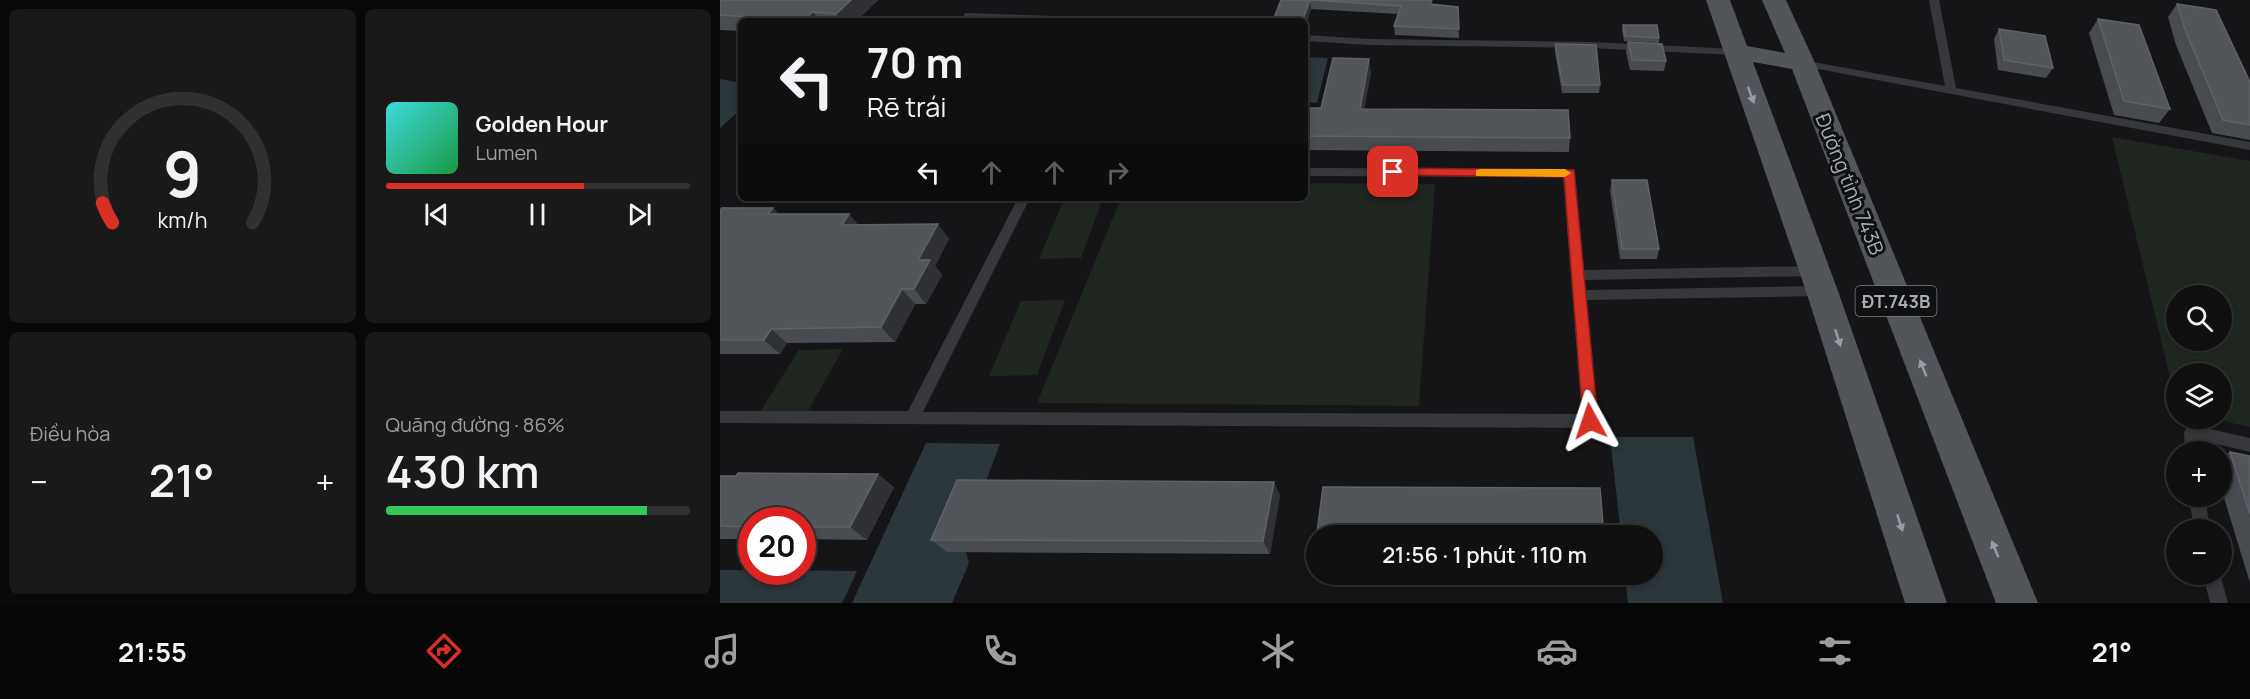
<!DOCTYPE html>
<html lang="vi">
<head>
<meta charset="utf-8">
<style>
  body { margin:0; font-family:Manrope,sans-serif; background:#19191a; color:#f1f3f6; height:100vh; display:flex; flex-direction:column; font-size:22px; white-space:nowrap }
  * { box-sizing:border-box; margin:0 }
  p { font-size:20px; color:#9c9d9f }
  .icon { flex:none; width:33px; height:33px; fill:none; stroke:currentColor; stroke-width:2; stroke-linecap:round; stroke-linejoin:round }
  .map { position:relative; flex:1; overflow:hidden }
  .drawer { display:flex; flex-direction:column; gap:9px; padding:9px; background:#090909; width:720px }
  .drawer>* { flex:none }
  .top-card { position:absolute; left:18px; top:18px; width:570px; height:183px; border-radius:9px; box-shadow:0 3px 9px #0003,0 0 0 2px #303031; background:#101011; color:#f1f3f6; overflow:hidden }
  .tools { position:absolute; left:1446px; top:285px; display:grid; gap:12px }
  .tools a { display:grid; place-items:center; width:66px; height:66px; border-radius:50%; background:#101011; box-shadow:0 3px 9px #0003,0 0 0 2px #303031; font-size:30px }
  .speed { position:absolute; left:18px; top:507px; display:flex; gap:12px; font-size:30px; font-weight:700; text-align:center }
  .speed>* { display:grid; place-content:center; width:78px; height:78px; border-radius:50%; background:#101011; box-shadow:0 3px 9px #0003,0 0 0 2px #303031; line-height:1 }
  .speed .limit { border:9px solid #d22; background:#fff; color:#111 }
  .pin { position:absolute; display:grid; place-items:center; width:51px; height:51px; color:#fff; margin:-26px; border-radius:12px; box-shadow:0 3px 9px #0006 }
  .me { position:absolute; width:66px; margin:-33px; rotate:355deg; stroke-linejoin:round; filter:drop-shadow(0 0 4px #0008) }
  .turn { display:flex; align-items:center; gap:21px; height:126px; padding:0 30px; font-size:27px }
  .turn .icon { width:78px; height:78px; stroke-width:2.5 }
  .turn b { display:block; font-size:42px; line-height:51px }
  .lanes { display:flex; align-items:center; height:57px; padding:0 30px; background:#0003; justify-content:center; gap:30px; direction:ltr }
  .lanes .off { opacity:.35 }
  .big { font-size:45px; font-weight:600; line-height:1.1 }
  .drawer .tile { flex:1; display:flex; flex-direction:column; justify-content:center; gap:9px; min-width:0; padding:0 21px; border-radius:9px; background:#19191a }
  .drawer .dial { align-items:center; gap:0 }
  .dial svg { height:156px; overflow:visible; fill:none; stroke:#303031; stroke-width:7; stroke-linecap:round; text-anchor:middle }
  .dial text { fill:#f1f3f6; stroke:none }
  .song { display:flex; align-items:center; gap:18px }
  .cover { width:72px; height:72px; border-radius:9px; background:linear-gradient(135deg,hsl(180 70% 55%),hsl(140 70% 35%)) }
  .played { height:6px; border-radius:3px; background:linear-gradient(90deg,#d93025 65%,#303031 65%) }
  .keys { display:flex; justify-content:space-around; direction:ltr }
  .heat { display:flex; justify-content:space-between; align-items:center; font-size:33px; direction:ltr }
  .charge { height:9px; border-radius:4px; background:linear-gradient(90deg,#34c759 86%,#303031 0) }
  .drawer .tiles { flex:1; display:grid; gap:9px; grid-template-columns:repeat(2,1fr) }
  .trip { position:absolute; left:586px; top:525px; width:357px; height:60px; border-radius:30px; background:#101011; box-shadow:0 3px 9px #0003,0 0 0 2px #303031; font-weight:600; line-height:60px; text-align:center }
  .tab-bar { display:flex; height:96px; justify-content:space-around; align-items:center; background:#060607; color:#9c9d9f }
  .tab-bar .icon { width:42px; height:42px }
  .tab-bar .on { color:#d93025 }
  .tab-bar b { font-size:27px; color:#f1f3f6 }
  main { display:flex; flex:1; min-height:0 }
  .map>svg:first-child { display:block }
  .green { fill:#1f261f; fill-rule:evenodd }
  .water { fill:#2b373b }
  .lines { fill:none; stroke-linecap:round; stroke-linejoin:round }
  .service { fill:#36383c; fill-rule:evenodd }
  .primary { fill:#52565b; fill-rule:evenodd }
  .wall { fill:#484b4f }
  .shaded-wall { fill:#2f3134 }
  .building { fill:#52555a; stroke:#5f6369; stroke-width:1.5 }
  .oneway { fill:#959da5 }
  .route { fill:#d93025; stroke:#8d1f18; stroke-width:1.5 }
  .slow { fill:#f59e0b }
  .labels { text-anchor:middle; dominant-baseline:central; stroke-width:6; stroke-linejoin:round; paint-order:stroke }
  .shield { fill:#101011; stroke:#797f85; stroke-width:1.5 }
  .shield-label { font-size:18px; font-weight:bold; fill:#a6afb7 }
  .street-label { font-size:20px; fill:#a6afb7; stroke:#101011 }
</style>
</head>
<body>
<main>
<section class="drawer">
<div class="tiles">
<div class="tile dial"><svg viewBox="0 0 100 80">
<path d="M14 69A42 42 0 1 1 86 69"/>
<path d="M14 69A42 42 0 0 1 9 59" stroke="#d93025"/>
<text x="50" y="56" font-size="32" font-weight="700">9</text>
<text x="50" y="72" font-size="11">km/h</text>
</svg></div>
<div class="tile">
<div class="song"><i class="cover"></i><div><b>Golden Hour</b><p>Lumen</p></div></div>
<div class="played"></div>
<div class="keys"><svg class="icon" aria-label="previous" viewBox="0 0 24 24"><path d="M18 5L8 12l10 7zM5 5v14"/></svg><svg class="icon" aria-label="pause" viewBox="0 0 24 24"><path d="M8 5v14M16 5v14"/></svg><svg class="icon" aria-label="next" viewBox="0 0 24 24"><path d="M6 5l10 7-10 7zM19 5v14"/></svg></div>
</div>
<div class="tile"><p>Điều hòa</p>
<div class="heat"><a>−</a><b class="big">21°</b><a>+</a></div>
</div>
<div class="tile"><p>Quãng đường · 86%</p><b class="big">430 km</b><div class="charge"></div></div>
</div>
</section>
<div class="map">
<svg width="1530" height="603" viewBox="0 0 1530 603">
  <rect width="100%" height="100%" fill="#151517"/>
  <!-- green -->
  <g class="green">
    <path d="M1392 137 1530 161V427L1495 419 1502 418V374H1456V402ZM1456 296H1502V340H1456Z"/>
    <polygon points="585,183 715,184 699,406 317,403 401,198 585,198"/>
    <polygon points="383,198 361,258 319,259 344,199"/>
    <polygon points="345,300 317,375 269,376 301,301"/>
    <polygon points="123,349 88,411 40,412 79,350"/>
  </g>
  <!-- water -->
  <g class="water">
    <polygon points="585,57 608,58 597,103 585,102"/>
    <polygon points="0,79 21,83 21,109 0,128"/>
    <polygon points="890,437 973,437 1003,603 908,603 905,575 933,574 933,536 901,535"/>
    <polygon points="206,443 280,444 261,494 246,552 249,563 232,603 132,603"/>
    <polygon points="0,570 137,571 122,603 0,603"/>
  </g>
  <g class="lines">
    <!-- service -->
    <g class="service">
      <polygon points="1209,0 1219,0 1236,88 1530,142 1530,150 1082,66 1077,63 1082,60 1225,86"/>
      <polygon points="247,13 396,18 401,21 309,21 244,18 244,14"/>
      <polygon points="585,35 649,39 871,42 1016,49 1021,52 1016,55 871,48 649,45 585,41"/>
      <polygon points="585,168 849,169 855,173 864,270 1096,266 1103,271 1096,276 865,280 866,290 1102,286 1109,291 1102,296 866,300 878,421 875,426 870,428 0,423 0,411 188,411 298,198 310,198 203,412 862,414 843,177 585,176"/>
      <polygon points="1472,425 1530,438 1530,452 1480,440 1481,452 1465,452 1464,432 1467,427"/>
      <polygon points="1469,496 1485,496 1490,530 1474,530"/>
      <polygon points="1483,574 1500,574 1508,603 1490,603"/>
    </g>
    <!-- primary -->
    <polygon class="primary" points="986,0 1010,0 1027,46 1065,53 1042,0 1066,0 1095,63 1318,603 1276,603 1072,69 1033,62 1118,291 1227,603 1185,603 1086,291"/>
  </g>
  <!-- wall -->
  <g class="wall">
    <polygon points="0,0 158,0 136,21 21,21 21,31 0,30"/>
    <polygon points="561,0 714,4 738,7 739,38 675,35 674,26 678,14 591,9 585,27 585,21 555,21 554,18"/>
    <polygon points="1457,4 1530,82 1530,140 1492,133 1456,45 1448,17"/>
    <polygon points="1378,19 1450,109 1439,123 1394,115 1369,33"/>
    <polygon points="903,25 939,38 939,43 904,41 902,30"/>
    <polygon points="1279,29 1333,68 1326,78 1278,70 1274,39"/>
    <polygon points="908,42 946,61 944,71 910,70 906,52"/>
    <polygon points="835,44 880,85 879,93 842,93 835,52"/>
    <polygon points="651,72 644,109 850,138 849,152 585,150 585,108 601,108"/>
    <polygon points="892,180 939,249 937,259 900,259 890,190"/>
    <polygon points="53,208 59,214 129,214 138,225 218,224 229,239 215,266 222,275 206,304 195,304 175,342 67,343 60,354 0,354 0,210"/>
    <polygon points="1510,452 1530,456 1530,583 1502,491 1502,457"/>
    <polygon points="0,476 174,487 147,540 82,539 82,520 32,520 32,539 0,539"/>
    <polygon points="560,495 550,554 227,552 211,540"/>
  </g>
  <!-- shaded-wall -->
  <g class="shaded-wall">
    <polygon points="131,0 158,0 136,21 121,21 116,14"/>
    <polygon points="590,0 591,9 585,27 585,21 584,21 583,19"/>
    <polygon points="93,12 99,21 84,21 83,20"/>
    <polygon points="649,59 651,72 642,123 640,109"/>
    <polygon points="53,208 67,223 48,214"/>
    <polygon points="129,214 142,229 122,225"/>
    <polygon points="218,224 229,239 215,266 222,275 206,304 194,289 198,260"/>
    <polygon points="182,289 195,304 175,342 161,327"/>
    <polygon points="51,329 67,343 60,354 44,340"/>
    <polygon points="158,474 174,487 147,540 130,527"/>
    <polygon points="554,482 560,495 550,554 543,541"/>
  </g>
  <!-- building -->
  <g class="building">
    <polygon points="0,0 131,0 116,14 93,12 83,20 0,15"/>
    <polygon points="561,0 712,0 710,4 738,7 739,29 674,26 681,6 590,0 583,19 554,18"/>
    <polygon points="1457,4 1496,10 1530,82 1530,125 1503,120 1466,32"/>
    <polygon points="1378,19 1419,25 1450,109 1404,101"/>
    <polygon points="903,25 937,25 939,38 905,36"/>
    <polygon points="1279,29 1325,36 1333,68 1284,60"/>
    <polygon points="908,42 942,44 946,61 912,60"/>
    <polygon points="835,44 876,45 880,85 843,85"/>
    <polygon points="613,58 649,59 640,109 848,110 850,138 585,136 585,108 601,108"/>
    <polygon points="892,180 927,180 939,249 902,249"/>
    <polygon points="2,208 53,208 48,214 129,214 122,225 218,224 198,260 210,260 194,289 182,289 161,327 51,329 44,340 0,340 0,210"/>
    <polygon points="1510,452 1530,456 1530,514"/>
    <polygon points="18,473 158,474 130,527 82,527 82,520 32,520 32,527 0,526 0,476 16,476"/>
    <polygon points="237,480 554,482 543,541 211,540"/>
    <polygon points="603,487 880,488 884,536 597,536 597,547 595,547"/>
  </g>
  <!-- one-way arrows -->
  <defs><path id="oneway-solid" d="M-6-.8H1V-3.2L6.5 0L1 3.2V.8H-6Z" transform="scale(1.5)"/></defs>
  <g class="oneway">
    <use href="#oneway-solid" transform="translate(1031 95) rotate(70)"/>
    <use href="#oneway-solid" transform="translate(1118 338) rotate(72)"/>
    <use href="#oneway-solid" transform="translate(1203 368) rotate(-112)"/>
    <use href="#oneway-solid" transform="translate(1180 523) rotate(72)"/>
    <use href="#oneway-solid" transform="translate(1275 549) rotate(-112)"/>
  </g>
  <!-- route -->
  <polygon class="route" points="673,168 854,170 878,421 876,426 870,428 865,426 863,421 844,177 669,175 667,172"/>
  <!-- slow -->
  <polygon class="slow" points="760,169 845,169 851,173 845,177 756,176 756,170"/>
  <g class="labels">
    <!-- shield labels -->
    <rect class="shield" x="1135.5" y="286" width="81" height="30" rx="4.5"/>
    <g class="shield-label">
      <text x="1176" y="301">ĐT.743B</text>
    </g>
    <!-- street labels -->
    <g class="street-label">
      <text transform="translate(1130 184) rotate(68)">Đường tỉnh 743B</text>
    </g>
  </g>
</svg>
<div class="tools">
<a><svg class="icon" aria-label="search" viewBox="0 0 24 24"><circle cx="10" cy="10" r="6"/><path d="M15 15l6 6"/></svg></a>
<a><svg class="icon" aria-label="layers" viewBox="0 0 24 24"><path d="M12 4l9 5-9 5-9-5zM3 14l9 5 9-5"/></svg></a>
<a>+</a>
<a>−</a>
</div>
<div class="speed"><div class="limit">20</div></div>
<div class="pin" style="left:673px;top:172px;background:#d93025"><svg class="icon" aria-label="arrive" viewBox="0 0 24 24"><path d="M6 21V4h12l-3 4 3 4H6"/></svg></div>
<svg class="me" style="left:870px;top:421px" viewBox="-20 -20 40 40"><path d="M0-17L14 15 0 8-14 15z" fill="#d93025" stroke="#fff" stroke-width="4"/></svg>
<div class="trip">21:56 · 1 phút · 110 m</div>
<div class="top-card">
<div class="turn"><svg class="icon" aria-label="left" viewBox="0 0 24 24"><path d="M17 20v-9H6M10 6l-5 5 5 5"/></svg><div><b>70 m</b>Rẽ trái</div></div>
<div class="lanes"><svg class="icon" aria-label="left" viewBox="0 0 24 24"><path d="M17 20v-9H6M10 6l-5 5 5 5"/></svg><svg class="icon off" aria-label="ahead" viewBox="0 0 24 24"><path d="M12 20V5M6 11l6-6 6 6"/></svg><svg class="icon off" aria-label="ahead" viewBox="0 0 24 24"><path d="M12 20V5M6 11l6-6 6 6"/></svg><svg class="icon off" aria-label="right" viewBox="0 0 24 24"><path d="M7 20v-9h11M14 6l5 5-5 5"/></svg></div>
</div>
</div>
</main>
<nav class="tab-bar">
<b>21:55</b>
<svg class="icon on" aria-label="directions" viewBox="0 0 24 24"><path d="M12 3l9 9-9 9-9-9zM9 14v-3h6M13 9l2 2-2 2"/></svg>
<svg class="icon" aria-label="music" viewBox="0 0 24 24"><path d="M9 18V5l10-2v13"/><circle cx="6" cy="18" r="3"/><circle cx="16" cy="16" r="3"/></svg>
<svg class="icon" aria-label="phone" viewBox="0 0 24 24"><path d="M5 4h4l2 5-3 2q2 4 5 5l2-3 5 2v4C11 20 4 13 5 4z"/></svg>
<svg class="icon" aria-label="climate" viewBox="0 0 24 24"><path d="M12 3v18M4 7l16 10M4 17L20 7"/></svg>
<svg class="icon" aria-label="car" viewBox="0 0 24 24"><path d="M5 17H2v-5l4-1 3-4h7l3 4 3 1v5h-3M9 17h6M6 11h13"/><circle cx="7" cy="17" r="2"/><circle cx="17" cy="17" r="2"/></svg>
<svg class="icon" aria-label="filters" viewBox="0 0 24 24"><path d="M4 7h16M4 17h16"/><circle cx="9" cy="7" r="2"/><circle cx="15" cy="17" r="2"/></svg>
<b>21°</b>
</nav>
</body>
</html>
